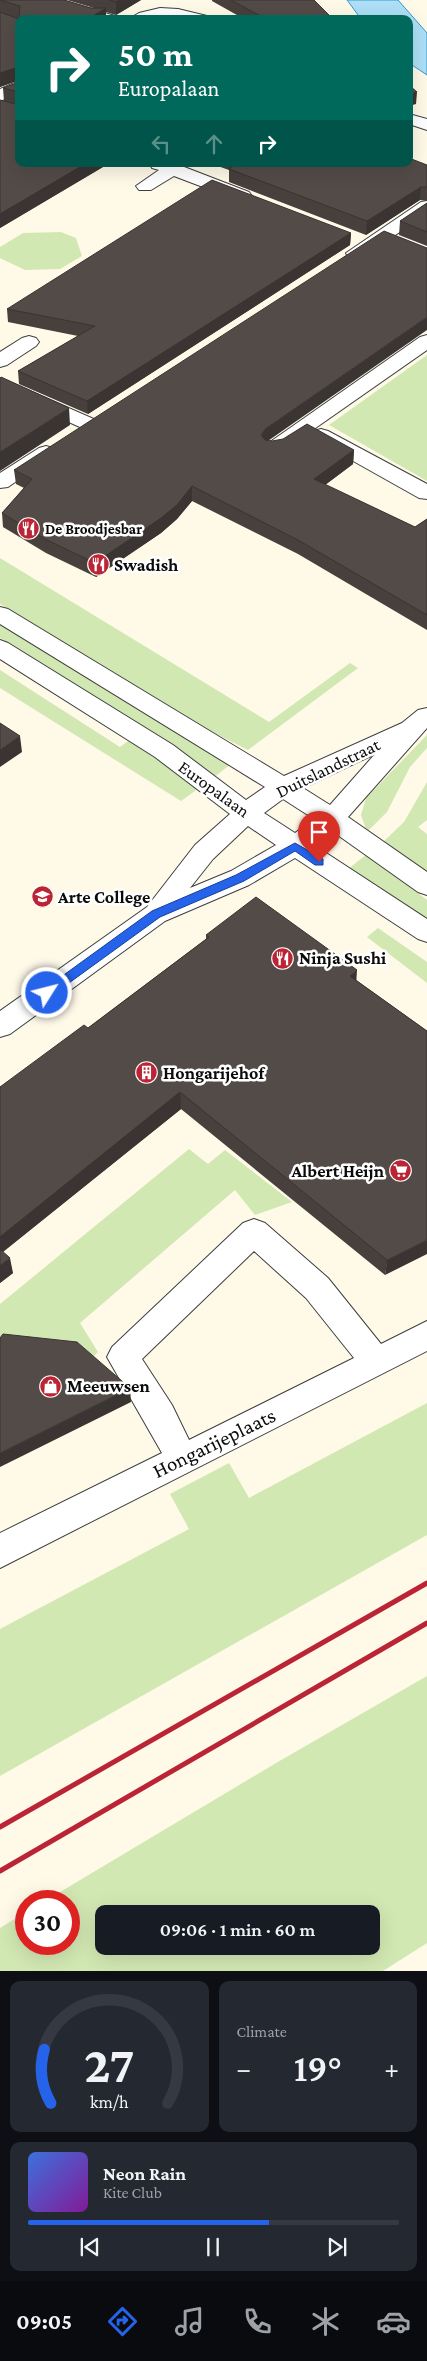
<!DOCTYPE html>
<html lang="en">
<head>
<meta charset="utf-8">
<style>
  body { margin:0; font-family:"Crimson Pro",serif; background:#242831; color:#f1f3f6; height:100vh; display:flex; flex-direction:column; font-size:19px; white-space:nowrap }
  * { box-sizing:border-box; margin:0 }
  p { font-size:16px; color:#9ea1a6 }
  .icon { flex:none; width:28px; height:28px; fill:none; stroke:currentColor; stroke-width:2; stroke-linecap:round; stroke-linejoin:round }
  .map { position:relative; height:1971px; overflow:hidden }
  .details { display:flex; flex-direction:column; gap:10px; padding:10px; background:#0d0f14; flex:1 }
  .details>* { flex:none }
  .top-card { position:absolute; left:15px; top:15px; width:398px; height:152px; border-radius:10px; box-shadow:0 5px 20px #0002; background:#00695c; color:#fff; overflow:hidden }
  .speed { position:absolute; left:15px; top:1890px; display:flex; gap:10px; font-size:25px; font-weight:700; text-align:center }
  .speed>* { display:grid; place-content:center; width:65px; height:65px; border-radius:50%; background:#171b24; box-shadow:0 5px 20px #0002; line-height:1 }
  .speed .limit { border:8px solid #d22; background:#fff; color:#111 }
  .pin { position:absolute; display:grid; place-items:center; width:42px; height:42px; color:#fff; margin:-51px -21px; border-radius:50% 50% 50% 0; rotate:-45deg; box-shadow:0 0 5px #0007 }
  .pin .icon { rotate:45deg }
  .me { position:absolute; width:55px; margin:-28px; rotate:54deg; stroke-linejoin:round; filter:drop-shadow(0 0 4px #0008) }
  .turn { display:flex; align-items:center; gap:18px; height:105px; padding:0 20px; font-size:22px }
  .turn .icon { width:65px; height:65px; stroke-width:2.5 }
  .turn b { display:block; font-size:35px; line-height:42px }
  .lanes { display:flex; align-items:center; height:48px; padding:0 20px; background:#0003; justify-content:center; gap:25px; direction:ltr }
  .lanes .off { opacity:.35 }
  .big { font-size:38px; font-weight:600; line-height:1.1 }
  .details .widget { flex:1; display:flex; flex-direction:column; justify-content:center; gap:8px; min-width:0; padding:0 18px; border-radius:10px; background:#242831 }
  .details .dial { align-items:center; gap:0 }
  .dial svg { height:130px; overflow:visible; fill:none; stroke:#363941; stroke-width:7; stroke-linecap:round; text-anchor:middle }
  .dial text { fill:#f1f3f6; stroke:none }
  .song { display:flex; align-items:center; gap:15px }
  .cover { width:60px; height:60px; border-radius:8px; background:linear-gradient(135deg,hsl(220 70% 55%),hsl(290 70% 35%)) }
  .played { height:5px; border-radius:2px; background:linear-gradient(90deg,#2563eb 65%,#363941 65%) }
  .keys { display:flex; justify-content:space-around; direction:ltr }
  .heat { display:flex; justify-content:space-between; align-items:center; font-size:28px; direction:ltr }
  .details .tiles { flex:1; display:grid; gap:10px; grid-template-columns:1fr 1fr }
  .widget:last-child { grid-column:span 2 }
  .trip { position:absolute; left:95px; top:1905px; width:285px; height:50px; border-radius:10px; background:#171b24; box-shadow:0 5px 20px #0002; font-weight:600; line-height:50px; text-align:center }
  .tabs { display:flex; height:80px; justify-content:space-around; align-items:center; background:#090b0e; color:#9ea1a6 }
  .tabs .icon { width:35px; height:35px }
  .tabs .current { color:#2563eb }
  .tabs b { font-size:22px; color:#f1f3f6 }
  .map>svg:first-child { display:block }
  .green { fill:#d2e8b3; fill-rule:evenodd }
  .water { fill:#aedff6; stroke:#359acd }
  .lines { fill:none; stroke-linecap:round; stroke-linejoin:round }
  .minor-casing { stroke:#3e3e3e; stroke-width:2 }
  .minor { fill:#fff; fill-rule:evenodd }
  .rail { stroke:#ba2434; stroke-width:5 }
  .wall { fill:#47403d }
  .shaded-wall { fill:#3a3432 }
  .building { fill:#534b47; stroke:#3a3432 }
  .route { fill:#2563eb; stroke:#184099 }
  .labels { text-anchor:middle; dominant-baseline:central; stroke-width:5; stroke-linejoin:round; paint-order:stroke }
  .far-poi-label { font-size:15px; font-weight:bold; fill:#0b0b0b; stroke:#fff; text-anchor:start }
  .poi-label { font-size:18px; font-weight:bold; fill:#0b0b0b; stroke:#fff; text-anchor:start }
  .street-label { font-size:18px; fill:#0b0b0b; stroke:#fff }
  .near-street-label { font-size:21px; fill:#0b0b0b; stroke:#fff }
</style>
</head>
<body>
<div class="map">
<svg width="427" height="1971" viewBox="0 0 427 1971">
  <rect width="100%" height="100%" fill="#fff9e8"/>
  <!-- green -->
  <g class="green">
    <polygon points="61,232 76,238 82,256 60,269 25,270 0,258 0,247 23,233"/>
    <polygon points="427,355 427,481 329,425"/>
    <polygon points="0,558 269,722 350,663 358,668 248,750 185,718 0,604"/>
    <polygon points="0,621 232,763 213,778 109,706 0,638"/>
    <polygon points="0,670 120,747 131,739 199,788 181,801 0,688"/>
    <polygon points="427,735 427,748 410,767 387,812 367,832 361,815 366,798"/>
    <polygon points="427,782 427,820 418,827 427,834 427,877 381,844 404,822"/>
    <polygon points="367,854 427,900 427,918 347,870"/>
    <polygon points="378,928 427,962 427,983 367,937"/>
    <polygon points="189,1149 208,1164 225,1150 292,1202 255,1215 235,1190 80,1323 98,1352 93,1357 80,1354 0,1354 0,1304"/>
    <polygon points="427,1403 427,1535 0,1776 0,1629 189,1529 170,1494 229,1463 249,1498"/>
    <path d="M427 1676V1943L383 1971H0V1928L26 1912V1944H69V1901H45L276 1763ZM104 1914H371V1946H104Z"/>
  </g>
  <!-- water -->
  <polygon class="water" points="347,0 398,0 427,33 427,75 409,63 409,19 361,19"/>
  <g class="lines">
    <defs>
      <g id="minor">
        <polygon points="36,0 61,0 115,16 118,19 92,19 39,3"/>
        <polygon points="160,8 178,9 207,16 210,19 129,19 139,13"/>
        <polygon points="19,81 19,93 0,101 0,89"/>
        <polygon points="409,114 427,119 427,130 409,124"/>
        <polygon points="150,164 179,165 249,192 252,196 249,200 237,200 174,176 151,190 139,190 136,186 159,170 152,168"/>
        <polygon points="427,201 427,214 362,257 348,257 346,253 421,202"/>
        <polygon points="427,335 427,350 284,450 277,452 270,450 267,446 270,442 420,337"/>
        <polygon points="29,336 36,338 39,342 36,346 7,365 0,367 0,352 22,338"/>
        <polygon points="0,378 96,420 99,424 96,428 89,430 82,428 0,391"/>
        <polygon points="321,429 328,431 427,484 427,499 419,498 314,439 311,435 314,431"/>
        <polygon points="46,446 53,448 56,452 53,456 8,487 0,488 0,473 39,448"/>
        <path d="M0 607 8 609 284 776 402 723 418 710 427 708V728L348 817 427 872V895L418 892 332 831 314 845 427 919V942L418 939 295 858 249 885 165 921 10 1034 0 1037V1011L147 907 195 845 230 814 155 757 0 659V640L8 643 173 745 246 800 265 787 0 624ZM375 754 330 805 303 788ZM283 799 314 819 295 833 264 813ZM248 826 276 845 231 871 190 888 213 859Z"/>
        <path d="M254 1219 265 1223 328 1278 381 1344 427 1321V1351L0 1568V1533L162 1453 107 1357 112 1347 243 1223ZM254 1251 306 1298 354 1358 189 1440 172 1405 142 1359Z"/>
      </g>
    </defs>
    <!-- minor casing -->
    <use href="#minor" class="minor-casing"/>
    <!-- minor -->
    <use href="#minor" class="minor"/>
    <!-- rail -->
    <g class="rail">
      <polyline points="0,1827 427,1583"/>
      <polyline points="0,1871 427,1623"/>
    </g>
  </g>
  <!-- wall -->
  <g class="wall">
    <polygon points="0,0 94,8 67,0 141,0 116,15 106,12 106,19 19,19 19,164 108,164 0,228 4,101 3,88 19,82 19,80 0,87"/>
    <polygon points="212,0 314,0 333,19 244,19 212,1"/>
    <polygon points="212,164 409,164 427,165 427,201 420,200 366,235 229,182 229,170"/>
    <polygon points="427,203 427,246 399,235 400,221"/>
    <polygon points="351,233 350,245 88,414 19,384 18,371 78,336 8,322 7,309"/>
    <polygon points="269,441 354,450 353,464 325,485 415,527 427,519 427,630 298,554 192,501 177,519 161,533 96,577 46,553 3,527 2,513 24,488 16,484 14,470"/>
    <polygon points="206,935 356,980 427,1031 385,1275 181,1109 3,1252 13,1273 0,1283 0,1087 88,1028 206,939"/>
  </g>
  <!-- shaded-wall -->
  <g class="shaded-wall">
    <polygon points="119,0 141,0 116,15 116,2"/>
    <polygon points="106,8 106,19 88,19"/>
    <polygon points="19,67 19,80 0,87 0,73"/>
    <polygon points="417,92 416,104 409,106 409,94"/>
    <polygon points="85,164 108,164 0,228 0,214"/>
    <polygon points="421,187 420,200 366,235 367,221"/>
    <polygon points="351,233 350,245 88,414 87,401"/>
    <polygon points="427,317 427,330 265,443 261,435 265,429"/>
    <polygon points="69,408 70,425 0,471 0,452"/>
    <polygon points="354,450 353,464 313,494 314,479"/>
    <polygon points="192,486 192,501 177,519 161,533 96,577 95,563"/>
    <polygon points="20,736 22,752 0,767 0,750"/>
    <polygon points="357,970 356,987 350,976"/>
    <polygon points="180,1092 181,1109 0,1254 0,1237"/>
    <polygon points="427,1240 427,1254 385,1275 387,1260"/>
    <polygon points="10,1258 13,1273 0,1283 0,1266"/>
    <polygon points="130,1388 131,1402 0,1467 0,1453"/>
  </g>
  <!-- building -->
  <g class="building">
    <polygon points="0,0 64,0 91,8 106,8 88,19 19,19 19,67 0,73 0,12 19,19 20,6"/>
    <polygon points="109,0 119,0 116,2"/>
    <polygon points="231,0 314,0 333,19 266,19"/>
    <polygon points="19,80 19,92 3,88 19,82"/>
    <polygon points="409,85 417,92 409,94"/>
    <polygon points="0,100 19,105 19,164 85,164 0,214"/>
    <polygon points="409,158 427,165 427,187 421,187 367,221 229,169 237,164 409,164"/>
    <polygon points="212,180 351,233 87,401 18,371 95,326 7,309"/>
    <polygon points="427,203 427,232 400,221"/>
    <polygon points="384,231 427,248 427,317 265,429 261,435 265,440 272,441 283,439 307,424 354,450 314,479 415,527 427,519 427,615 298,540 192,486 177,505 161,518 95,563 45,539 2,513 32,479 14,470"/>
    <polygon points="1,377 69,408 0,452 0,378"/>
    <polygon points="0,723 20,736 0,750"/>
    <polygon points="256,897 357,970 350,976 427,1031 427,1240 387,1260 180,1092 0,1237 0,1087 84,1025 88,1028 209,937 206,935"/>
    <polygon points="0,1249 10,1258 0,1266"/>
    <polygon points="3,1334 77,1342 130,1388 0,1453 0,1338"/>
  </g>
  <!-- route -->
  <polygon class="route" points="295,843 323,859 323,865 315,865 295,851 244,881 160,917 51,996 43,996 43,990 152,911 236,875"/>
  <!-- icons -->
  <defs>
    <symbol id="restaurant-disc" viewBox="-11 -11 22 22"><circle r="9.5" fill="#ba2434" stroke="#fff"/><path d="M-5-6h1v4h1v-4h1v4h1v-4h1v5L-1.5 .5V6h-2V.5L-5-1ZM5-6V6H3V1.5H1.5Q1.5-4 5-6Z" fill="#fff"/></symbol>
    <symbol id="school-disc" viewBox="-11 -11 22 22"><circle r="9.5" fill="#ba2434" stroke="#fff"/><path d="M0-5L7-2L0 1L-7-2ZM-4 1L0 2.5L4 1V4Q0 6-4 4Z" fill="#fff"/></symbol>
    <symbol id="building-disc" viewBox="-11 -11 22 22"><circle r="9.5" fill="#ba2434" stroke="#fff"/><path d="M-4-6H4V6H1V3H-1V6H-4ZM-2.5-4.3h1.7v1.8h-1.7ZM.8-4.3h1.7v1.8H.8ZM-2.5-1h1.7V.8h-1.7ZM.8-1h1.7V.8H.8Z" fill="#fff"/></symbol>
    <symbol id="supermarket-disc" viewBox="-11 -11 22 22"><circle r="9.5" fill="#ba2434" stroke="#fff"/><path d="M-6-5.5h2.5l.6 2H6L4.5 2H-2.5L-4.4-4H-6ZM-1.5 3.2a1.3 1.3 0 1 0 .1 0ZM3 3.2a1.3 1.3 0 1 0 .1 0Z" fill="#fff"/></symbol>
    <symbol id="shop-disc" viewBox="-11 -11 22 22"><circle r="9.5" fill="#ba2434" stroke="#fff"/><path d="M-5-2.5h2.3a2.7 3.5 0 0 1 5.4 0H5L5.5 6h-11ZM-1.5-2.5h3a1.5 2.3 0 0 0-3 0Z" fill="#fff"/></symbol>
  </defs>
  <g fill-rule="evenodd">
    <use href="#restaurant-disc" x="16" y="516" width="25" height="25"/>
    <use href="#restaurant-disc" x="86" y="552" width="25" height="25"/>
    <use href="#school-disc" x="30" y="884" width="25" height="25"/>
    <use href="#restaurant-disc" x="270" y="946" width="25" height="25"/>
    <use href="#building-disc" x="134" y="1060" width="25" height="25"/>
    <use href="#supermarket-disc" x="388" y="1158" width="25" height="25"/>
    <use href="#shop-disc" x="38" y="1374" width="25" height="25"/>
  </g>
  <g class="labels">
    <!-- far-poi labels -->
    <g class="far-poi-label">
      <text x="45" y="529">De Broodjesbar</text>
    </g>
    <!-- poi labels -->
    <g class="poi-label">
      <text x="114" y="565">Swadish</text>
      <text x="58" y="897">Arte College</text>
      <text x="299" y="958">Ninja Sushi</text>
      <text x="163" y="1073">Hongarijehof</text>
      <text x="384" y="1171" text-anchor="end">Albert Heijn</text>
      <text x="67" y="1386">Meeuwsen</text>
    </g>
    <!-- street labels -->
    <g class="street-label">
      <text transform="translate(328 768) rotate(-26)">Duitslandstraat</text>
      <text transform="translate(214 789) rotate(36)">Europalaan</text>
    </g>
    <!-- near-street labels -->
    <g class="near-street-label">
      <text transform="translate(214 1443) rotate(-26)">Hongarijeplaats</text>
    </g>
  </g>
</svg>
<div class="speed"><div class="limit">30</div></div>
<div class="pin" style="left:319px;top:862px;background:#d93025"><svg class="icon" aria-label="arrive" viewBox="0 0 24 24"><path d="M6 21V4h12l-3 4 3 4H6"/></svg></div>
<svg class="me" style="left:47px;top:993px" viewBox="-20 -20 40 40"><circle r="17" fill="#2563eb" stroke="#fff" stroke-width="3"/><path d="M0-11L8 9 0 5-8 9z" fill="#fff"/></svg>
<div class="trip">09:06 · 1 min · 60 m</div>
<div class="top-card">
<div class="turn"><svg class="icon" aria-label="right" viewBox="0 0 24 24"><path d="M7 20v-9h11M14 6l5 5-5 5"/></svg><div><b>50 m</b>Europalaan</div></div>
<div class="lanes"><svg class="icon off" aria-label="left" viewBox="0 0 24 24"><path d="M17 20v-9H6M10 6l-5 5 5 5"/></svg><svg class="icon off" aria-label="ahead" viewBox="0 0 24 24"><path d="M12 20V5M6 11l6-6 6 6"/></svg><svg class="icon" aria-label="right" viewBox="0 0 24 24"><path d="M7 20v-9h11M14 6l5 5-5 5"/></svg></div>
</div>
</div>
<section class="details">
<div class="tiles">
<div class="widget dial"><svg viewBox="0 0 100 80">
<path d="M14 69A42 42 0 1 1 86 69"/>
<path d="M14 69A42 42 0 0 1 10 36" stroke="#2563eb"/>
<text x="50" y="56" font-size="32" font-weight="700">27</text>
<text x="50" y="72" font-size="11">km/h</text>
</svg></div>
<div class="widget"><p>Climate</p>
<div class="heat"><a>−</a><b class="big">19°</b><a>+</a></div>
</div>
<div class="widget">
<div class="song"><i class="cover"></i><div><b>Neon Rain</b><p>Kite Club</p></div></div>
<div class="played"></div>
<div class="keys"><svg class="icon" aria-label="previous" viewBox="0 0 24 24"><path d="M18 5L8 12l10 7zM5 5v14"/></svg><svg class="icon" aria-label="pause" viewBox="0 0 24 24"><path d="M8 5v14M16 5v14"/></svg><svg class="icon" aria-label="next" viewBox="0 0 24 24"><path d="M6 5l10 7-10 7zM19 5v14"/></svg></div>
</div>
</div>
</section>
<nav class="tabs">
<b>09:05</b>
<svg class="icon current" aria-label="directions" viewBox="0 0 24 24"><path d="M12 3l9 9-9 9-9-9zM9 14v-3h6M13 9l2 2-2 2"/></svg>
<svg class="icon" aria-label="music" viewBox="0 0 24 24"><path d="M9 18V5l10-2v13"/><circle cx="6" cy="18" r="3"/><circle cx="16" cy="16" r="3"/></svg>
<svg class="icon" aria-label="phone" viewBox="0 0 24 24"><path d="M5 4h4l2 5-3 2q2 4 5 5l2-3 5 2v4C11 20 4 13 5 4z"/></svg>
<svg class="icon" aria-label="climate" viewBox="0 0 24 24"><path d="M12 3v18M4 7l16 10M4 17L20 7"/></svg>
<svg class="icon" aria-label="car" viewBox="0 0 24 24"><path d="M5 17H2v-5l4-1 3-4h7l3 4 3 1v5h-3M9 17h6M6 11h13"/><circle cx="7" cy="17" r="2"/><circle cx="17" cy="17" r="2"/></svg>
</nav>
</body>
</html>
